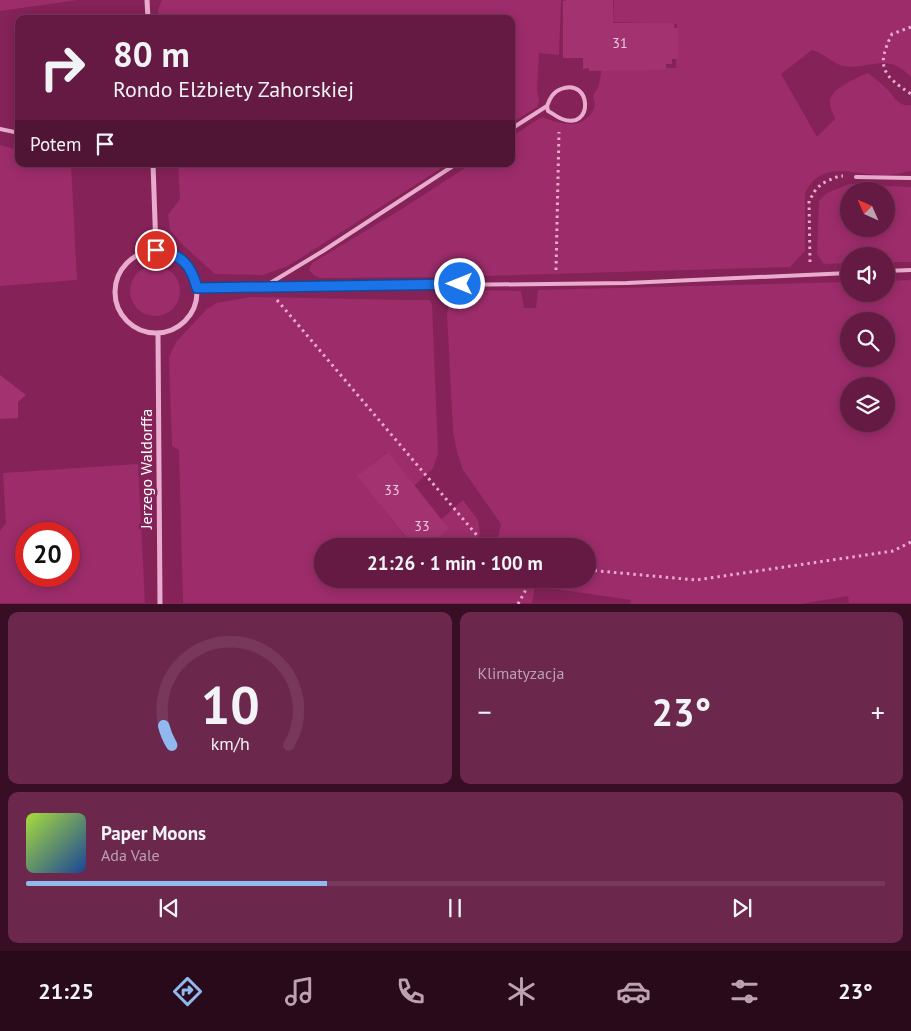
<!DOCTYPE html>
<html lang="pl">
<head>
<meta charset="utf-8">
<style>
  body { margin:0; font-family:"PT Sans",sans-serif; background:#6c274d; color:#f1f3f6; height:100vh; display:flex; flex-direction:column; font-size:19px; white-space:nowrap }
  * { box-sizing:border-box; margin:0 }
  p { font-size:16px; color:#bba1b2 }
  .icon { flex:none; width:28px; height:28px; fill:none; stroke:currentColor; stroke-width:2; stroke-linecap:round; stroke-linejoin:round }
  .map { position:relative; height:604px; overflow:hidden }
  .details { display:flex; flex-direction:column; gap:8px; padding:8px; background:#370e24; flex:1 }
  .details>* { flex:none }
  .guide { position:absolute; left:15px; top:15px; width:500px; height:152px; border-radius:10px; box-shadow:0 2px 12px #0003,0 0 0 1px #78385b; background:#641a42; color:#f1f3f6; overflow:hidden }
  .needle { width:32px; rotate:315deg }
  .buttons { position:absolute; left:840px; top:182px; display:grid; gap:10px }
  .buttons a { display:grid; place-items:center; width:55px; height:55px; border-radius:50%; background:#641a42; box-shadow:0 2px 12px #0003,0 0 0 1px #78385b; font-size:25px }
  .speed { position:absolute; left:15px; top:522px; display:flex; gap:10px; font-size:25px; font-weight:700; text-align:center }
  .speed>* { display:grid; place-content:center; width:65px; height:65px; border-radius:50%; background:#641a42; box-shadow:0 2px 12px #0003,0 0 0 1px #78385b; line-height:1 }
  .speed .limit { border:8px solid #d22; background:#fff; color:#111 }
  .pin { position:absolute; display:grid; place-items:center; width:42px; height:42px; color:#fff; margin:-21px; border:2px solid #fff; border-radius:50%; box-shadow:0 1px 5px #0007 }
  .me { position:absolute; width:55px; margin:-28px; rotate:270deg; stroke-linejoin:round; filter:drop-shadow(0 0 4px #0008) }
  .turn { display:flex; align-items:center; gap:18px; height:105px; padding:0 15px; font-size:22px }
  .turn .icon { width:65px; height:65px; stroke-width:2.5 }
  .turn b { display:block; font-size:35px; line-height:42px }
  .then { display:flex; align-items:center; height:48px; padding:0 15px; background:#0003; gap:10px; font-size:19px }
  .big { font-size:38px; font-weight:700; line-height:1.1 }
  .details .tile { flex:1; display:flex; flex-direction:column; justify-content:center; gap:8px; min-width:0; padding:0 18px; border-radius:10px; background:#6c274d }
  .details .dial { align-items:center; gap:0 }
  .dial svg { height:130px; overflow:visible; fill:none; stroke:#78385b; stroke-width:7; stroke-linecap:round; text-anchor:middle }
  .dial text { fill:#f1f3f6; stroke:none }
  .song { display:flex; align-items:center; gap:15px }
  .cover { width:60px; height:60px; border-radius:8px; background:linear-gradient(135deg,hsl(80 70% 55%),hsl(220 70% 35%)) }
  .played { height:5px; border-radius:2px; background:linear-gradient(90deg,#90b9f0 35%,#78385b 35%) }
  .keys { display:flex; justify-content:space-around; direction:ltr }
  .heat { display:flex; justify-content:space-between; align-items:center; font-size:28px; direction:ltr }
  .details .tiles { flex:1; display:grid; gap:8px; grid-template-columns:1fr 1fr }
  .tile:last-child { grid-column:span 2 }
  .trip { position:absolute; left:314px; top:538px; width:282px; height:50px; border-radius:25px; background:#641a42; box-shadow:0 2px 12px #0003,0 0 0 1px #78385b; font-weight:700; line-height:50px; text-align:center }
  .dock { display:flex; height:80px; justify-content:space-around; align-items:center; background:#280a1a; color:#bba1b2 }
  .dock .icon { width:35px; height:35px }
  .dock .active { color:#90b9f0 }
  .dock b { font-size:22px; color:#f1f3f6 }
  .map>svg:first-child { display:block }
  .green { fill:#9d2c6b; fill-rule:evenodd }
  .building { fill:#a23270 }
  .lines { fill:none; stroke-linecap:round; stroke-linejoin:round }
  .path { stroke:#e9acce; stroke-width:3; stroke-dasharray:2.5 4; stroke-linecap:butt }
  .lane { stroke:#e9acce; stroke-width:4 }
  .street { stroke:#e9acce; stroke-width:5 }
  .route-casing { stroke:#114b97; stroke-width:12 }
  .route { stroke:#1a73e8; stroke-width:9 }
  .labels { text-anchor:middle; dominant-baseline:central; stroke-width:5; stroke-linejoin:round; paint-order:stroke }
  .number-label { font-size:14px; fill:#e8ccdb }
  .street-label { font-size:16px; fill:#fff; stroke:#852258 }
</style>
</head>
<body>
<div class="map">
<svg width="911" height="604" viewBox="0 0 911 604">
  <rect width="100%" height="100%" fill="#852258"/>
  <!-- green -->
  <g class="green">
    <polygon points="0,0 78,0 0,11"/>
    <polygon points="162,0 561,0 559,55 539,53 537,90 539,101 537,107 511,123 511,19 159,19 158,10"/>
    <path d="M614 0H911V77C885 49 868 73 840 65 830 61 823 53 812 50L781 74 817 137 835 119C834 114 830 109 830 104 828 89 857 78 868 73 875 79 882 84 888 90 895 98 899 107 911 105V171C904 172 896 175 888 175 858 177 821 157 805 194V251L790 267 448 277 320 278 315 276 309 270 312 263 402 209 471 164H511V137L542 117C558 123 578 130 590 115 596 108 595 103 593 96L599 85 602 66 676 68 677 24 613 22Z"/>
    <polygon points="0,145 19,150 19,164 71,164 77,280 0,286"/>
    <polygon points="178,164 448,164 288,266 263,275 215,274 181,243 170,230 168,215 180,199"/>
    <path d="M849 184 911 187V262H886V256H849V263L824 264 817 254 819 201 827 193ZM849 191H886V229H849Z"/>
    <circle cx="155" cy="291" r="25"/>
    <path d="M911 280V603H849L848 596 801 604H630L631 600 535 586 532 603H183L179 450 172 446 169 357 176 342 207 309 217 303 250 297 408 300H429L432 304 438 453 433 468 414 486 387 452 358 476 412 546H322V579H588V546H493L499 535 501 524 463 470 457 452 453 431 447 314C449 303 453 293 464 290L521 291 524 308H536L538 290 849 282V294H886V281ZM849 321H886V359H849ZM849 386H886V424H849Z"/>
    <path d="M138 464 145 603H0V531L6 523 3 473ZM26 534H69V576H26Z"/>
    <polygon points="463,500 478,520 480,533 475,545 476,546 426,546 448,529 441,520"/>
  </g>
  <!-- building -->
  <g class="building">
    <polygon points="567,0 613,0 613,23 674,23 674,28 678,28 678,59 672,59 672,64 666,64 666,70 589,71 589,68 583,69 583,58 563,58 563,1"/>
    <polygon points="0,375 26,395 18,402 18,418 0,419"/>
    <polygon points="388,452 449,529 427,546 413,546 357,476"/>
  </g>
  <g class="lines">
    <!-- path -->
    <g class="path">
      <path d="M911 27 892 34C876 66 882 75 911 94"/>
      <polyline points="810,262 809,201 816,189 823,183 839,176 843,176"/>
      <polyline points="556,270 559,132"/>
      <polyline points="277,300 486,546"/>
      <polyline points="588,570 696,580 893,551 911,542"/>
      <polyline points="518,604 529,584 539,579"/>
    </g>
    <!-- lane -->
    <g class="lane">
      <polyline points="0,129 19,133"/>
      <path d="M511 129 547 106C550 98 553 92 561 89 592 77 594 131 562 119 557 117 552 113 548 111L547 106"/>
      <polyline points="856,177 911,178"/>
      <polyline points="886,271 911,270"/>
      <polyline points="267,285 323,251 456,164"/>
      <polyline points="197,288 627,283 849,273"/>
    </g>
    <!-- street -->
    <g class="street">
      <polyline points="147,0 148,19"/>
      <polyline points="153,164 156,250"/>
      <circle cx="156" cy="292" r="41"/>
      <polyline points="158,334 160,604"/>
    </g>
  </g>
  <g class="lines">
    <defs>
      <path id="route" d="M156 250C181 254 191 264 197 288L460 284"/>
    </defs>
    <!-- route casing -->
    <use href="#route" class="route-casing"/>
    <!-- route -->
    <use href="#route" class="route"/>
  </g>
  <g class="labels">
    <!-- number labels -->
    <g class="number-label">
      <text x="620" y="43">31</text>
      <text x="392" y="490">33</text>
      <text x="422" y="526">33</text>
    </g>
    <!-- street labels -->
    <g class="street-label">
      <text transform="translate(146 469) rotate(-90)">Jerzego Waldorffa</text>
    </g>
  </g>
</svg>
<div class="buttons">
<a><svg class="needle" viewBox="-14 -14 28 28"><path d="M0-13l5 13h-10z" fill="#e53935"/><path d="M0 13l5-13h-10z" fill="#bba1b2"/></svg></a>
<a><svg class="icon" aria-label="sound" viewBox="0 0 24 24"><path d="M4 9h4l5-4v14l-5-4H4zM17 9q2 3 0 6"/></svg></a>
<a><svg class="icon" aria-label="search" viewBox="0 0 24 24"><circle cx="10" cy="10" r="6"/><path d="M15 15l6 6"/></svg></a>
<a><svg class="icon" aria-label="layers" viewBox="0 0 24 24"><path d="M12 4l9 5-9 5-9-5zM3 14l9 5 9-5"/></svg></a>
</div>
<div class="speed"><div class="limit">20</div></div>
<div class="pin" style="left:156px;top:250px;background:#d93025"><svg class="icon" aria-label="arrive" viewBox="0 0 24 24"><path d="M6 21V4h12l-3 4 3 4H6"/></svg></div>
<svg class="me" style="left:460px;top:284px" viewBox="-20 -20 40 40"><circle r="17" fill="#1a73e8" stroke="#fff" stroke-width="3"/><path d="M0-11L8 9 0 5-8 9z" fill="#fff"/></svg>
<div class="trip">21:26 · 1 min · 100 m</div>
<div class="guide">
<div class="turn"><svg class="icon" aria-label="right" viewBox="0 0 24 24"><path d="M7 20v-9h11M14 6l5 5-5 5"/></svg><div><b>80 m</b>Rondo Elżbiety Zahorskiej</div></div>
<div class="then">Potem<svg class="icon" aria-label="arrive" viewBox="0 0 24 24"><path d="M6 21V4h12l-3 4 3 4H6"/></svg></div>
</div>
</div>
<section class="details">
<div class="tiles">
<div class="tile dial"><svg viewBox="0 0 100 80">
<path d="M14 69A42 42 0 1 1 86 69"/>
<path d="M14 69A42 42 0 0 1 9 57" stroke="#90b9f0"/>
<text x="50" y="56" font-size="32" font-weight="700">10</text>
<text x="50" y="72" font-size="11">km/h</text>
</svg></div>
<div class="tile"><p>Klimatyzacja</p>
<div class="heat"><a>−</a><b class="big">23°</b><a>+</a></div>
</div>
<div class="tile">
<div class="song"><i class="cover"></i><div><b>Paper Moons</b><p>Ada Vale</p></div></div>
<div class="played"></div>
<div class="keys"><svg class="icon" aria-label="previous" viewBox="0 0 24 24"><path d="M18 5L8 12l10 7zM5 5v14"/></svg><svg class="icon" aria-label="pause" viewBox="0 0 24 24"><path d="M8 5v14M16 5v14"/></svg><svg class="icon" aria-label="next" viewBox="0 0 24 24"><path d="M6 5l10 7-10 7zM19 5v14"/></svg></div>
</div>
</div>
</section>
<nav class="dock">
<b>21:25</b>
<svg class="icon active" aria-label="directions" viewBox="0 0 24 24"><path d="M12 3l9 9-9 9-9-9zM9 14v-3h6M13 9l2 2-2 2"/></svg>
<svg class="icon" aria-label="music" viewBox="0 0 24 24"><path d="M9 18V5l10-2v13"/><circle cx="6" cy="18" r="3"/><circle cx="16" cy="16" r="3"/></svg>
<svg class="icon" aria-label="phone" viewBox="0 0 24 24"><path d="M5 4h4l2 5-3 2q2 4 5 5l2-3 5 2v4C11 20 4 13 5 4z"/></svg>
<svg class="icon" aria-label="climate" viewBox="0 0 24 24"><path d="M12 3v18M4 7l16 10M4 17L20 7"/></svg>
<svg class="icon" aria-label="car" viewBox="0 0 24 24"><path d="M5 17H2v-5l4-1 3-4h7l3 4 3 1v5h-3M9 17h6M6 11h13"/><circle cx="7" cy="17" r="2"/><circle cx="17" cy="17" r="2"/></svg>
<svg class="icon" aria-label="filters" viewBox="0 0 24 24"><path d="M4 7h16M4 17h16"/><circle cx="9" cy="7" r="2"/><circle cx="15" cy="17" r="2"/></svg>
<b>23°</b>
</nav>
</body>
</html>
